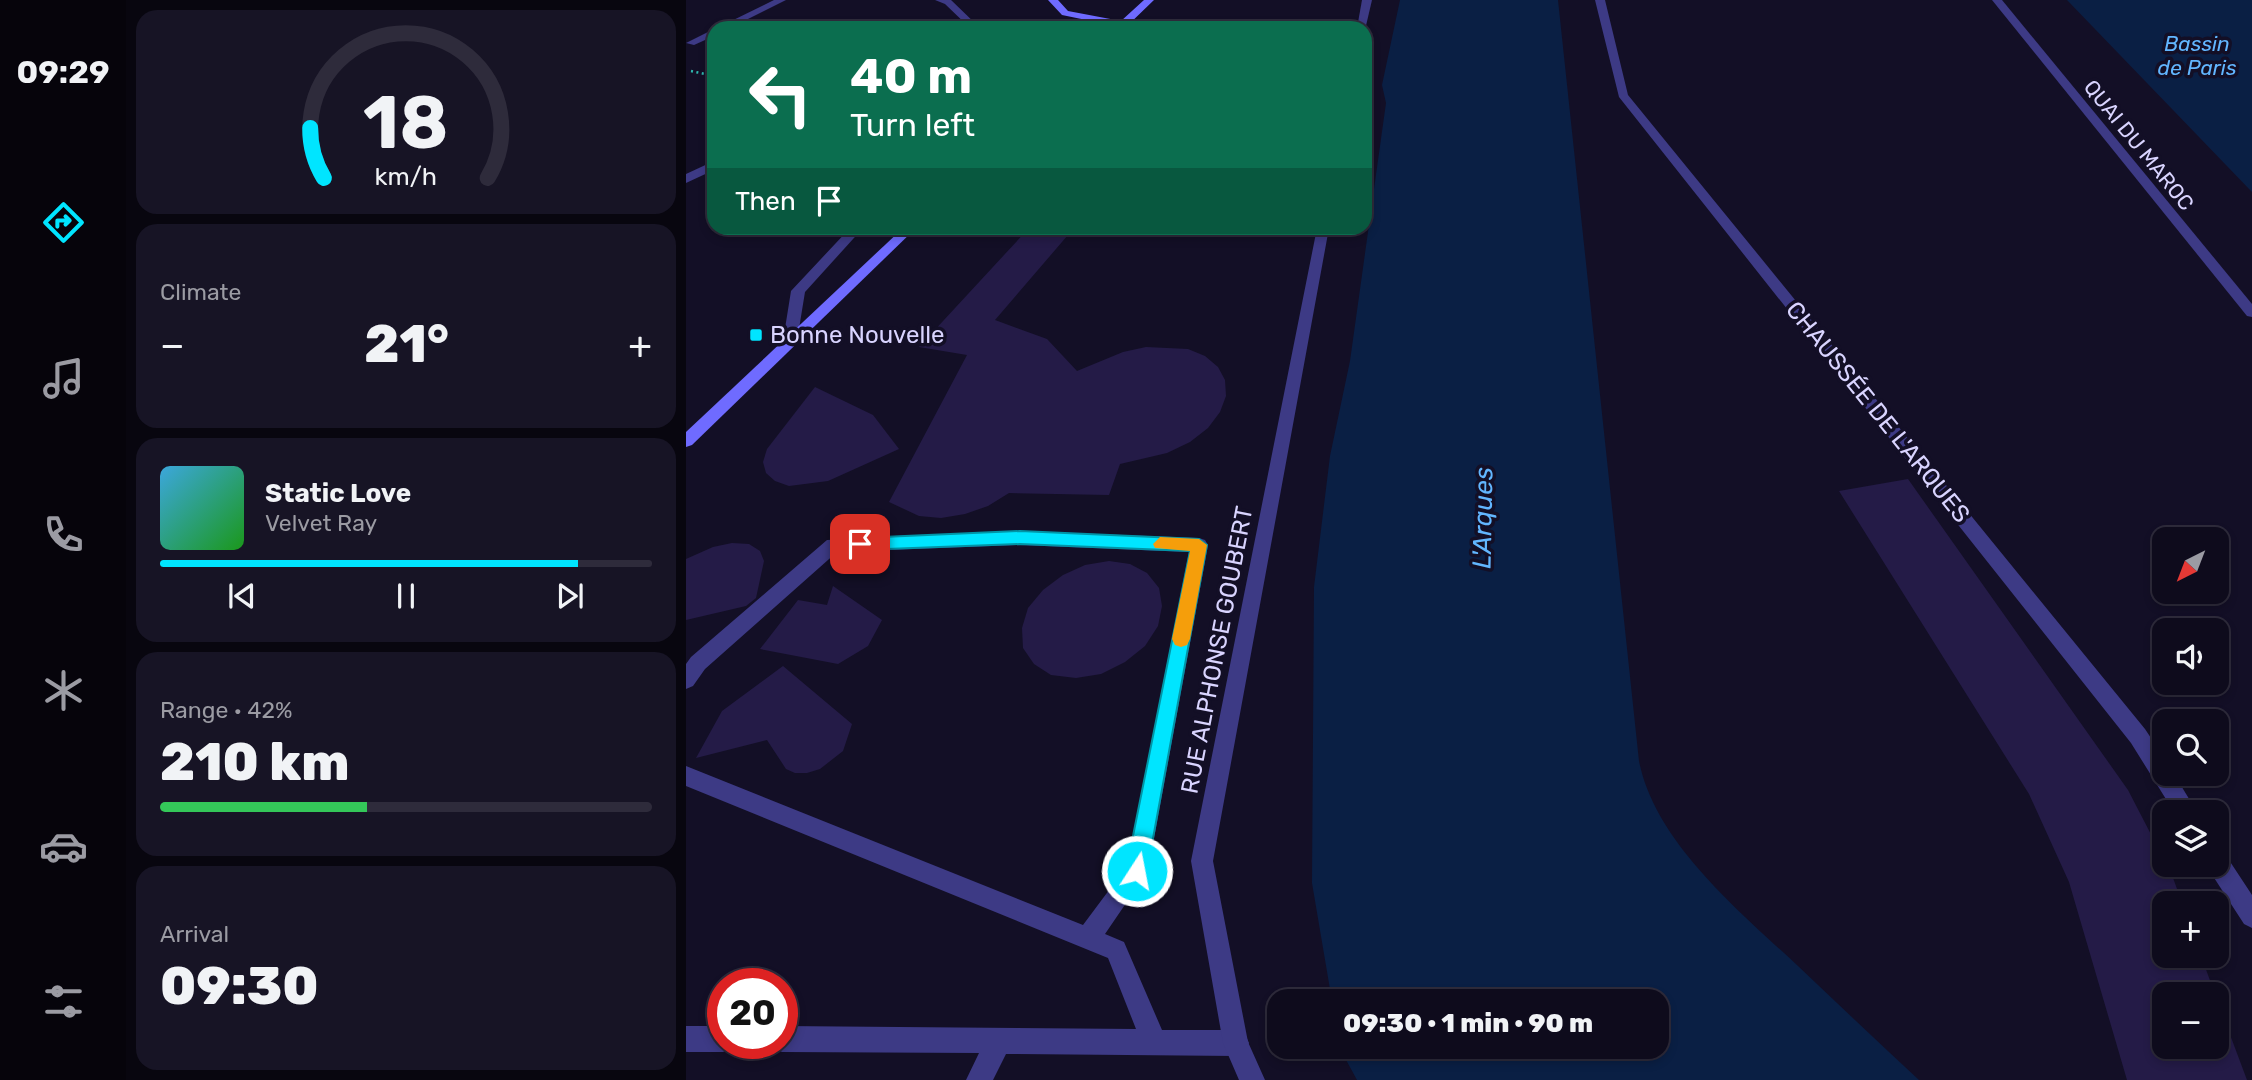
<!DOCTYPE html>
<html lang="en">
<head>
<meta charset="utf-8">
<style>
  body { margin:0; font-family:Rubik,sans-serif; background:#171425; color:#f1f3f6; height:100vh; display:flex; flex-direction:column; font-size:26px; white-space:nowrap }
  * { box-sizing:border-box; margin:0 }
  p { font-size:23px; color:#9b9ba3 }
  .icon { flex:none; width:38px; height:38px; fill:none; stroke:currentColor; stroke-width:2; stroke-linecap:round; stroke-linejoin:round }
  .map { position:relative; flex:1; overflow:hidden }
  .drawer { display:flex; flex-direction:column; gap:10px; padding:10px; background:#08060f; width:560px }
  .drawer>* { flex:none }
  .banner { position:absolute; left:21px; top:21px; width:665px; height:214px; border-radius:21px; box-shadow:0 4px 10px #0003,0 0 0 2px #2e2b3b; background:#0b6e4f; color:#fff; overflow:hidden }
  .needle { width:46px; rotate:222deg }
  .tools { position:absolute; left:1466px; top:527px; display:grid; gap:14px }
  .tools a { display:grid; place-items:center; width:77px; height:77px; border-radius:14px; background:#0e0b1c; box-shadow:0 4px 10px #0003,0 0 0 2px #2e2b3b; font-size:35px }
  .speed { position:absolute; left:21px; top:968px; display:flex; gap:14px; font-size:35px; font-weight:700; text-align:center }
  .speed>* { display:grid; place-content:center; width:91px; height:91px; border-radius:50%; background:#0e0b1c; box-shadow:0 4px 10px #0003,0 0 0 2px #2e2b3b; line-height:1 }
  .speed .limit { border:10px solid #d22; background:#fff; color:#111 }
  .pin { position:absolute; display:grid; place-items:center; width:60px; height:60px; color:#fff; margin:-30px; border-radius:14px; box-shadow:0 4px 10px #0006 }
  .me { position:absolute; width:77px; margin:-38px; rotate:11deg; stroke-linejoin:round; filter:drop-shadow(0 0 5px #0008) }
  .turn { display:flex; align-items:center; gap:24px; height:147px; padding:0 28px; font-size:32px }
  .turn .icon { width:91px; height:91px; stroke-width:2.5 }
  .turn b { display:block; font-size:49px; line-height:60px }
  .then { display:flex; align-items:center; height:66px; padding:0 28px; background:#0003; gap:14px; font-size:26px }
  .big { font-size:52px; font-weight:800; line-height:1.1 }
  .drawer .card { flex:1; display:flex; flex-direction:column; justify-content:center; gap:10px; min-width:0; padding:0 24px; border-radius:21px; background:#171425 }
  .drawer .dial { align-items:center; gap:0 }
  .dial svg { height:182px; overflow:visible; fill:none; stroke:#2e2b3b; stroke-width:7; stroke-linecap:round; text-anchor:middle }
  .dial text { fill:#f1f3f6; stroke:none }
  .song { display:flex; align-items:center; gap:21px }
  .cover { width:84px; height:84px; border-radius:10px; background:linear-gradient(135deg,hsl(200 70% 55%),hsl(120 70% 35%)) }
  .played { height:7px; border-radius:4px; background:linear-gradient(90deg,#00e5ff 85%,#2e2b3b 85%) }
  .keys { display:flex; justify-content:space-around; direction:ltr }
  .heat { display:flex; justify-content:space-between; align-items:center; font-size:38px; direction:ltr }
  .charge { height:10px; border-radius:5px; background:linear-gradient(90deg,#34c759 42%,#2e2b3b 0) }
  .trip { position:absolute; left:581px; top:989px; width:402px; height:70px; border-radius:21px; background:#0e0b1c; box-shadow:0 4px 10px #0003,0 0 0 2px #2e2b3b; font-weight:800; line-height:70px; text-align:center }
  main { display:flex; flex:1; min-height:0 }
  .dock { display:flex; flex-direction:column; width:126px; justify-content:space-around; align-items:center; background:#06040b; color:#9b9ba3 }
  .dock .icon { width:49px; height:49px }
  .dock .selected { color:#00e5ff }
  .dock b { font-size:32px; color:#f1f3f6 }
  .map>svg:first-child { display:block }
  .water { fill:#0a1f44 }
  .building { fill:#241b47 }
  .lines { fill:none; stroke-linecap:round; stroke-linejoin:round }
  .path { stroke:#2fb8b0; stroke-width:2.5; stroke-dasharray:2 3.5; stroke-linecap:butt }
  .lane { fill:#3d3a85; fill-rule:evenodd }
  .street { fill:#3d3a85; fill-rule:evenodd }
  .secondary { fill:#6f6bff; fill-rule:evenodd }
  .route { fill:#00e5ff; stroke:#0095a6; stroke-width:2 }
  .slow { fill:#f59e0b }
  .poi-dot { fill:#00e5ff; stroke:#130f26; stroke-width:2.5 }
  .labels { text-anchor:middle; dominant-baseline:central; stroke-width:7; stroke-linejoin:round; paint-order:stroke }
  .far-water-label { font-size:21px; font-style:italic; fill:#62b6ff; stroke:#130f26 }
  .far-street-label { font-size:21px; fill:#d9d4ff; stroke:#130f26 }
  .poi-label { font-size:24px; fill:#d9d4ff; stroke:#130f26; text-anchor:start }
  .street-label { font-size:24px; fill:#d9d4ff; stroke:#130f26 }
  .water-label { font-size:26px; font-style:italic; fill:#62b6ff; stroke:#130f26 }
</style>
</head>
<body>
<main>
<nav class="dock">
<b>09:29</b>
<svg class="icon selected" aria-label="directions" viewBox="0 0 24 24"><path d="M12 3l9 9-9 9-9-9zM9 14v-3h6M13 9l2 2-2 2"/></svg>
<svg class="icon" aria-label="music" viewBox="0 0 24 24"><path d="M9 18V5l10-2v13"/><circle cx="6" cy="18" r="3"/><circle cx="16" cy="16" r="3"/></svg>
<svg class="icon" aria-label="phone" viewBox="0 0 24 24"><path d="M5 4h4l2 5-3 2q2 4 5 5l2-3 5 2v4C11 20 4 13 5 4z"/></svg>
<svg class="icon" aria-label="climate" viewBox="0 0 24 24"><path d="M12 3v18M4 7l16 10M4 17L20 7"/></svg>
<svg class="icon" aria-label="car" viewBox="0 0 24 24"><path d="M5 17H2v-5l4-1 3-4h7l3 4 3 1v5h-3M9 17h6M6 11h13"/><circle cx="7" cy="17" r="2"/><circle cx="17" cy="17" r="2"/></svg>
<svg class="icon" aria-label="filters" viewBox="0 0 24 24"><path d="M4 7h16M4 17h16"/><circle cx="9" cy="7" r="2"/><circle cx="15" cy="17" r="2"/></svg>
</nav>
<section class="drawer">
<div class="card dial"><svg viewBox="0 0 100 80">
<path d="M14 69A42 42 0 1 1 86 69"/>
<path d="M14 69A42 42 0 0 1 8 47" stroke="#00e5ff"/>
<text x="50" y="56" font-size="32" font-weight="700">18</text>
<text x="50" y="72" font-size="11">km/h</text>
</svg></div>
<div class="card"><p>Climate</p>
<div class="heat"><a>−</a><b class="big">21°</b><a>+</a></div>
</div>
<div class="card">
<div class="song"><i class="cover"></i><div><b>Static Love</b><p>Velvet Ray</p></div></div>
<div class="played"></div>
<div class="keys"><svg class="icon" aria-label="previous" viewBox="0 0 24 24"><path d="M18 5L8 12l10 7zM5 5v14"/></svg><svg class="icon" aria-label="pause" viewBox="0 0 24 24"><path d="M8 5v14M16 5v14"/></svg><svg class="icon" aria-label="next" viewBox="0 0 24 24"><path d="M6 5l10 7-10 7zM19 5v14"/></svg></div>
</div>
<div class="card"><p>Range · 42%</p><b class="big">210 km</b><div class="charge"></div></div>
<div class="card"><p>Arrival</p><b class="big">09:30</b></div>
</section>
<div class="map">
<svg width="1566" height="1080" viewBox="0 0 1566 1080">
  <rect width="100%" height="100%" fill="#130f26"/>
  <!-- water -->
  <g class="water">
    <path d="M714 0H872L953 761C969 842 1053 911 1112 966 1152 1004 1192 1042 1233 1080H671L653 1047 971 1046V1001H646L626 883 628 587 644 456 664 361 700 103 696 85Z"/>
    <polygon points="1381,0 1566,0 1566,192"/>
  </g>
  <!-- building -->
  <g class="building">
    <polygon points="343,228 388,228 309,320 361,339 391,371 437,352 460,347 502,349 519,356 532,367 539,380 540,396 534,412 522,428 504,442 481,453 434,464 423,495 323,493 302,506 279,514 255,518 233,516 203,502 281,355 233,347"/>
    <polygon points="129,387 187,415 213,449 142,481 103,486 89,481 80,473 77,462 81,449"/>
    <polygon points="1222,479 1442,790 1486,875 1496,903 1479,903 1479,956 1515,956 1529,994 1479,994 1479,1046 1531,1046 1531,1000 1561,1080 1441,1080 1383,882 1343,794 1153,491"/>
    <polygon points="46,543 63,544 74,551 78,561 70,598 60,606 0,620 0,559 27,547"/>
    <polygon points="423,561 444,564 461,573 473,588 476,606 472,626 459,646 439,662 415,674 390,678 365,675 348,664 337,648 336,628 342,608 357,590 377,575 399,565"/>
    <polygon points="147,586 196,620 182,646 152,664 74,649 112,600 141,605"/>
    <polygon points="97,666 166,724 157,751 134,769 121,773 109,773 100,769 81,740 10,758 36,711"/>
  </g>
  <g class="lines">
    <!-- path -->
    <polyline class="path" points="5,71 28,76"/>
    <!-- lane -->
    <g class="lane">
      <polygon points="909,0 919,0 942,95 1459,729 1479,759 1479,774 1488,774 1511,812 1488,812 1445,743 933,97"/>
      <polygon points="1306,0 1316,0 1566,304 1566,317 1561,316"/>
      <polygon points="334,531 513,538 519,540 522,545 462,871 419,934 438,942 476,1030 550,1030 559,1034 563,1043 559,1052 550,1056 320,1054 307,1080 280,1080 293,1053 96,1052 87,1048 85,1043 96,1043 96,1026 450,1029 422,958 0,786 0,766 397,925 441,866 503,552 334,545 151,552 19,669 7,686 0,689 0,664 5,657 141,540"/>
      <polygon points="1531,851 1539,854 1566,895 1566,928 1558,924 1523,870 1521,864 1531,864"/>
      <polygon points="0,1026 37,1026 37,1043 48,1043 46,1048 37,1052 0,1052"/>
    </g>
    <!-- street -->
    <g class="street">
      <polygon points="88,0 100,0 44,28 31,28"/>
      <polygon points="249,0 265,0 294,28 284,28 259,4"/>
      <polygon points="676,0 686,0 679,30 671,28"/>
      <polygon points="28,29 28,36 8,45 0,43"/>
      <polygon points="28,161 28,170 0,183 0,174"/>
      <polygon points="164,228 177,228 119,292 111,341 109,344 99,344 97,341 105,291"/>
      <polygon points="631,228 643,228 527,861 562,1042 579,1080 553,1080 537,1043 505,861"/>
    </g>
    <!-- secondary -->
    <g class="secondary">
      <polygon points="362,0 372,0 382,11 435,21 458,0 468,0 439,28 376,15"/>
      <polygon points="217,228 230,228 6,445 0,447 0,432"/>
    </g>
  </g>
  <!-- route -->
  <polygon class="route" points="334,531 513,539 521,545 461,871 458,878 451,881 443,878 440,871 504,551 334,544 174,550 166,544 174,538"/>
  <!-- slow -->
  <polygon class="slow" points="474,537 513,539 521,545 504,639 501,645 495,647 489,645 486,639 504,551 469,548 467,544"/>
  <!-- markers -->
  <rect class="poi-dot" x="63" y="328" width="14" height="14" rx="3.5"/>
  <g class="labels">
    <!-- far-water labels -->
    <g class="far-water-label">
      <text x="1511" y="43">Bassin<tspan x="1511" dy="24">de Paris</tspan></text>
    </g>
    <!-- far-street labels -->
    <g class="far-street-label">
      <text transform="translate(1453 145) rotate(51)">QUAI DU MAROC</text>
    </g>
    <!-- poi labels -->
    <g class="poi-label">
      <text x="84" y="335">Bonne Nouvelle</text>
    </g>
    <!-- street labels -->
    <g class="street-label">
      <text transform="translate(1192 412) rotate(51)">CHAUSSÉE DE L'ARQUES</text>
      <text transform="translate(531 650) rotate(-79)">RUE ALPHONSE GOUBERT</text>
    </g>
    <!-- water labels -->
    <g class="water-label">
      <text transform="translate(797 518) rotate(-89)">L'Arques</text>
    </g>
  </g>
</svg>
<div class="tools">
<a><svg class="needle" viewBox="-14 -14 28 28"><path d="M0-13l5 13h-10z" fill="#e53935"/><path d="M0 13l5-13h-10z" fill="#9b9ba3"/></svg></a>
<a><svg class="icon" aria-label="sound" viewBox="0 0 24 24"><path d="M4 9h4l5-4v14l-5-4H4zM17 9q2 3 0 6"/></svg></a>
<a><svg class="icon" aria-label="search" viewBox="0 0 24 24"><circle cx="10" cy="10" r="6"/><path d="M15 15l6 6"/></svg></a>
<a><svg class="icon" aria-label="layers" viewBox="0 0 24 24"><path d="M12 4l9 5-9 5-9-5zM3 14l9 5 9-5"/></svg></a>
<a>+</a>
<a>−</a>
</div>
<div class="speed"><div class="limit">20</div></div>
<div class="pin" style="left:174px;top:544px;background:#d93025"><svg class="icon" aria-label="arrive" viewBox="0 0 24 24"><path d="M6 21V4h12l-3 4 3 4H6"/></svg></div>
<svg class="me" style="left:451px;top:871px" viewBox="-20 -20 40 40"><circle r="17" fill="#00e5ff" stroke="#fff" stroke-width="3"/><path d="M0-11L8 9 0 5-8 9z" fill="#fff"/></svg>
<div class="trip">09:30 · 1 min · 90 m</div>
<div class="banner">
<div class="turn"><svg class="icon" aria-label="left" viewBox="0 0 24 24"><path d="M17 20v-9H6M10 6l-5 5 5 5"/></svg><div><b>40 m</b>Turn left</div></div>
<div class="then">Then<svg class="icon" aria-label="arrive" viewBox="0 0 24 24"><path d="M6 21V4h12l-3 4 3 4H6"/></svg></div>
</div>
</div>
</main>
</body>
</html>
